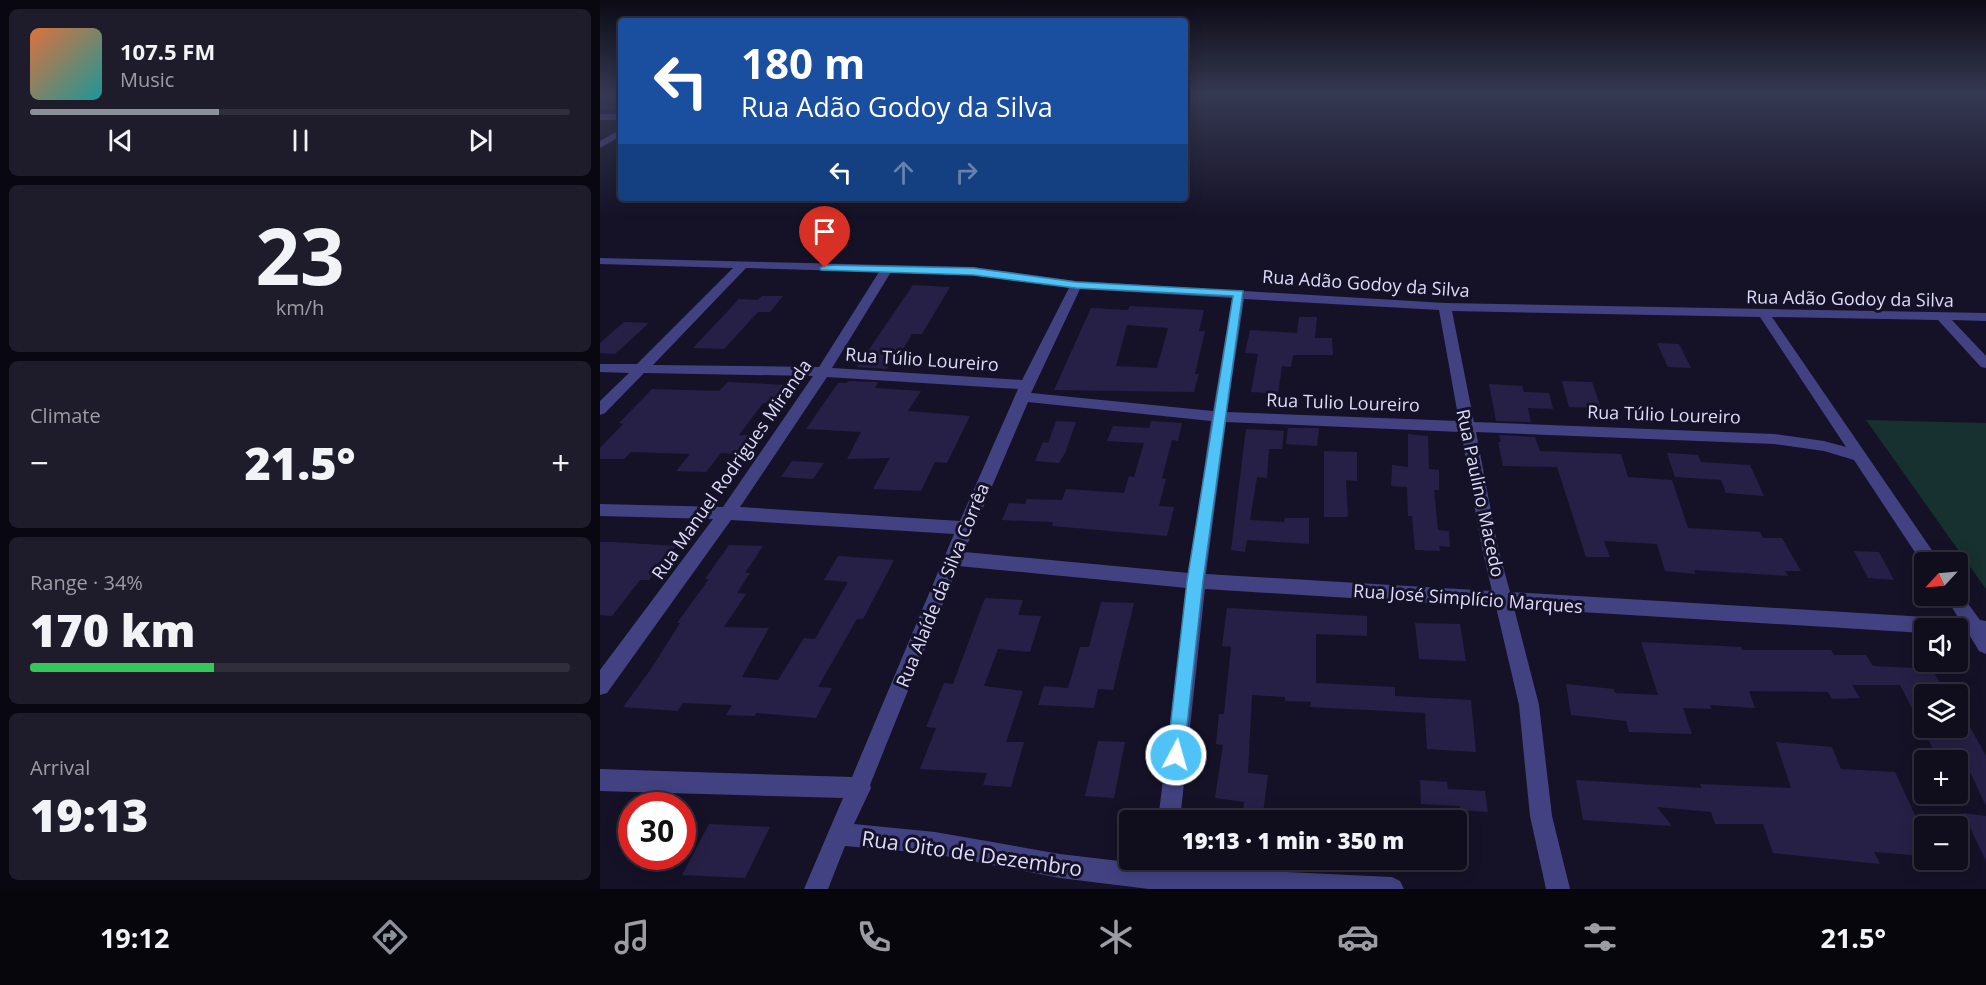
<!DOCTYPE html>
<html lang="en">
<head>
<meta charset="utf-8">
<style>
  body { margin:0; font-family:"Open Sans",sans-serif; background:#1e1c2a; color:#f1f3f6; height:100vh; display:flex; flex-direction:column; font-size:22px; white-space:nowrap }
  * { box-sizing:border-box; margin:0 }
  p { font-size:20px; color:#9c9ca4 }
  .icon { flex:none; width:33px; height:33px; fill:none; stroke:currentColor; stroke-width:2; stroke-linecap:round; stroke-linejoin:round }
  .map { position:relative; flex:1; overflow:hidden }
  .side { display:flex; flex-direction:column; gap:9px; padding:9px; background:#090810; width:600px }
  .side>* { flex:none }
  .top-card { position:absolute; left:18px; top:18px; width:570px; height:183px; border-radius:6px; box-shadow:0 3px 15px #0003,0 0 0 2px #302e3b; background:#1a4fa0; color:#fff; overflow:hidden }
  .needle { width:39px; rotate:244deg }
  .controls { position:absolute; left:1314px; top:552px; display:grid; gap:12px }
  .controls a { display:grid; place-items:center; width:54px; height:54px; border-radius:6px; background:#100e1d; box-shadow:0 3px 15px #0003,0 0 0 2px #302e3b; font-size:30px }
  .speed { position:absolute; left:18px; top:792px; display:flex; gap:12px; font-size:30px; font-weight:700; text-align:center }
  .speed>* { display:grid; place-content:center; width:78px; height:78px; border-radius:50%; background:#100e1d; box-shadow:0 3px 15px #0003,0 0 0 2px #302e3b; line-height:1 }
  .speed .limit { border:9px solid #d22; background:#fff; color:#111 }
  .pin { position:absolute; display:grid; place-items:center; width:51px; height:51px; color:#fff; margin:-62px -26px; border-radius:50% 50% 50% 0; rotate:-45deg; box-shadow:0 0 6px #0007 }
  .pin .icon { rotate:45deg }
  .me { position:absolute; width:66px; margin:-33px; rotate:6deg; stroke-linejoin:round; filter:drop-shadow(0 0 4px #0008) }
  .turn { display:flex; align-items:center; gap:21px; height:126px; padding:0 24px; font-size:27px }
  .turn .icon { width:78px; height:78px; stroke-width:2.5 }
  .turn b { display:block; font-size:42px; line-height:51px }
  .lanes { display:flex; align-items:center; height:57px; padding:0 24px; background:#0003; justify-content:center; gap:30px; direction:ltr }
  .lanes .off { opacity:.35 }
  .big { font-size:45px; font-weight:800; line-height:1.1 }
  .side .card { flex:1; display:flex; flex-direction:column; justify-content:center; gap:9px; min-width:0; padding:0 21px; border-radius:9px; background:#1e1c2a }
  .side .dial { align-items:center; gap:0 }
  .dial b { font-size:78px; line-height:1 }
  .song { display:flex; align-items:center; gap:18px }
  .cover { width:72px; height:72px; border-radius:9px; background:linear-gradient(135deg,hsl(20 70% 55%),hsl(180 70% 35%)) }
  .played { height:6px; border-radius:3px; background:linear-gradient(90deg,#8c9099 35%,#302e3b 35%) }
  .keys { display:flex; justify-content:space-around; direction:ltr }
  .heat { display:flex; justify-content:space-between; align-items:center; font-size:33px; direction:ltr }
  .charge { height:9px; border-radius:4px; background:linear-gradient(90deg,#34c759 34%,#302e3b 0) }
  .trip { position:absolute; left:519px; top:810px; width:348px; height:60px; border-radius:6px; background:#100e1d; box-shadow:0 3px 15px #0003,0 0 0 2px #302e3b; font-weight:800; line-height:60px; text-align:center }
  .dock { display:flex; height:96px; justify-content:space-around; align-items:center; background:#06060c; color:#9c9ca4 }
  .dock .icon { width:42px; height:42px }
  .dock .current { color:#8c9099 }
  .dock b { font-size:27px; color:#f1f3f6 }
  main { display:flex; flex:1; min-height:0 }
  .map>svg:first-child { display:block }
  .green { fill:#16312f }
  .building { fill:#262046; fill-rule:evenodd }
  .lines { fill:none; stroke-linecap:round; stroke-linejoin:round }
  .minor { fill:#424282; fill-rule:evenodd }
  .route { fill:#4fc3f7; stroke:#337fa1; stroke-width:1.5 }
  .labels { text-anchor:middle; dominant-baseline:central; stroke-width:6; stroke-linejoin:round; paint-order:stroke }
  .street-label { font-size:18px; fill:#dedcfc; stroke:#151227 }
  .near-street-label { font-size:21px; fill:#dedcfc; stroke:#151227 }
</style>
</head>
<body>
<main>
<section class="side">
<div class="card">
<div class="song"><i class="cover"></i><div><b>107.5 FM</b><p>Music</p></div></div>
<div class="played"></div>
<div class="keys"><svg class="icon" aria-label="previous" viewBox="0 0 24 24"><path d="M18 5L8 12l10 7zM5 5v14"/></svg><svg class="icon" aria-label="pause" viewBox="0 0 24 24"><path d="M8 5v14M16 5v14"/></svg><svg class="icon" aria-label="next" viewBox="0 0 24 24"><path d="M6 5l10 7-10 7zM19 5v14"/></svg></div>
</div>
<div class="card dial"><b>23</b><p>km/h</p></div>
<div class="card"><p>Climate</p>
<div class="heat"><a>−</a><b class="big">21.5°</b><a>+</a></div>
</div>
<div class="card"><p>Range · 34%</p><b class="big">170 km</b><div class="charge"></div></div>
<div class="card"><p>Arrival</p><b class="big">19:13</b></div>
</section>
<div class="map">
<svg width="1386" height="889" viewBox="0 0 1386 889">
  <rect width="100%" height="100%" fill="#151227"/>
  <!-- green -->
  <polygon class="green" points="1266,420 1386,423 1386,589"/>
  <!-- building -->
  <g class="building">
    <rect x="0" y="93" width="21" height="16"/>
    <polygon points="313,285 350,287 322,334 312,334 298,357 294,357 287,369 257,367"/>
    <polygon points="162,296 183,296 170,312 158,312 124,349 93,348 139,299 158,300"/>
    <path d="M530 306 604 310 599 331H605L595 374H599L594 392 454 390 491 308 528 310ZM527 325 568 328 557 368 516 366Z"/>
    <polygon points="699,317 717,317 715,338 732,338 733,355 693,355 691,367 682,366 678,394 651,392 658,354 645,353 650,330 697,333"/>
    <polygon points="24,322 49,323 15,354 0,353 0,343"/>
    <polygon points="1057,343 1079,344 1091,368 1068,367"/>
    <polygon points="248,381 278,382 275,388 321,391 308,411 370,416 347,463 335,462 321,491 273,489 290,458 247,459 261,432 206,429 238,383 247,383"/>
    <polygon points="962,381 992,382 1001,408 969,407"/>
    <polygon points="128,382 187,385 174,403 163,403 139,435 150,435 136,454 121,453 106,472 76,471 90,454 31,452 24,459 0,459 0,448 23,424 19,423 52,389 119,391"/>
    <polygon points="889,384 922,386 924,392 949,393 953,409 928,408 931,422 896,421"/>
    <polygon points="456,421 476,422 465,453 459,463 435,461 443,442 448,443"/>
    <polygon points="551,421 582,423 578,441 572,440 562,478 566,479 559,506 574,507 567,536 452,526 453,522 402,520 409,503 425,504 427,499 462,500 466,489 524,493 529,476 534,477 544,443 507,441 513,426 549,428"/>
    <polygon points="688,428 719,428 717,446 686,444"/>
    <polygon points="646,429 684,431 682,449 669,449 667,478 657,477 650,520 684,522 685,518 709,518 709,544 647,540 645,552 631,550"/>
    <polygon points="808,434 828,436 829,469 839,470 839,490 834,490 838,530 849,531 850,547 839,546 840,551 815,550 812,516 808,516 807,487 791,486 792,465 808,467"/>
    <polygon points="899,435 935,437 940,451 1021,454 1028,477 1072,480 1088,528 1160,532 1163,538 1182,538 1201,571 1185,571 1188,576 1094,570 1095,574 1065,571 1057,544 1004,541 1010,557 986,557 957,467 903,466 898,442 901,442"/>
    <polygon points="724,451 757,452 757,481 746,480 748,517 724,517"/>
    <polygon points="1067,453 1098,455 1101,462 1150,465 1164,496 1126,493 1121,480 1075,477"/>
    <polygon points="192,461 224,463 213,479 181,477"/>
    <polygon points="0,542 12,542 76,546 49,580 40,580 12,616 0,615"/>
    <polygon points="129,545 163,546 145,573 150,573 137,593 146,594 124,627 169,628 142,677 178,680 204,638 215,639 248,582 224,580 238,556 294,560 263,619 257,619 218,687 232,688 216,718 156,713 155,716 126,715 132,705 83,703 78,711 23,707 51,669 80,623 77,623 109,579 105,579"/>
    <polygon points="1254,551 1279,552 1294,580 1268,578"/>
    <polygon points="385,598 423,600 418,615 441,616 430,652 398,649 384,686 423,691 406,742 424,742 411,787 383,785 387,773 320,769 336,728 326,727 344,683 353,684"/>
    <polygon points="501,602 534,603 513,690 498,689 494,708 438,705 444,686 468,688 480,647 489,647"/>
    <polygon points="627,608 767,616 767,636 716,634 716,683 795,687 795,696 871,700 876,752 827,749 825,713 710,707 711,702 685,701 685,697 652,695 648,773 668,775 663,813 643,811 644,802 615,798 623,745 616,744 619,714 624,714 631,647 622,646"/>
    <polygon points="815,623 860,624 866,661 819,659"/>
    <polygon points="1041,642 1141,647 1142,650 1231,650 1234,655 1266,655 1273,666 1332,669 1346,694 1324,694 1324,728 1358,728 1358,705 1386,756 1386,806 1361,753 1334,751 1300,685 1252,685 1260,698 1232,699 1228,692 1149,691 1155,708 1110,705 1111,709 1083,708 1092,734 1029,732 1026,721 971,715 966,684 1014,689 1015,693 1058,695"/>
    <polygon points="498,741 525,742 514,798 485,796"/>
    <polygon points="1176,742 1232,747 1241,769 1295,772 1324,834 1324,856 1274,852 1280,864 1173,853 1163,824 1115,824 1111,812 1057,807 1072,826 983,820 976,780 1102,788 1100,784 1191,788"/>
    <polygon points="820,780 847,782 848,789 885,791 888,812 861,810 860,806 821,804"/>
    <polygon points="1363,813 1386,816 1386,861"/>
    <polygon points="109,824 170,827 145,878 82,875"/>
  </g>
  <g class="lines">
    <!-- minor -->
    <g class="minor">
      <rect x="0" y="114" width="21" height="6"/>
      <polygon points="21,129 21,136 0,148 0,141"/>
      <path d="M0 258 373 267 476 281 845 303 1386 313V321L1352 320 1386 356V368L1381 367 1338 320 1172 317 1340 562H1324V566L1254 460 1224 451 1174 444 876 432 898 548 910 592 1359 619 1345 596H1358V590L1380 620 1386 621V654L1379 651 1370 636 1358 635V628H1324V633L914 608 939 705 952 816 970 889H946L930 816 919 705 896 607 605 589 580 820H558L587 588 358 566 270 785 271 788 254 824 335 832 460 854 553 865 554 860H576V867L792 877 800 881 804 889H549L460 878 335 854 245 846 228 889H204L243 798 0 791V769L252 777 354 534 131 520 7 693 0 695V670L113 519 0 516V504L123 507 213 376 44 373 5 413 0 415V401L29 373 0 372V364H37L133 268 0 264ZM146 268 279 272 219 367 53 365ZM291 272 373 275 469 288 422 380 232 368ZM480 289 632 298 613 411 431 393ZM644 299 839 310 859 421 627 412ZM852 311 1160 317 1246 447 1224 441 1174 434 874 422ZM227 377 418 389 360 521 140 507ZM428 402 611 421 589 573 364 552ZM626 422 861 432 882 548 892 591 606 574Z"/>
    </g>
  </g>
  <!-- sky -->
  <linearGradient id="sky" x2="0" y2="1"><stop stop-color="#0c0a15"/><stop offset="0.43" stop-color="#353952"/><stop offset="1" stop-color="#353952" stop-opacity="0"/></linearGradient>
  <rect width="1386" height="218" fill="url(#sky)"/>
  <!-- route -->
  <polygon class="route" points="225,265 373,268 476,282 643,291 603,581 583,762 576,765 569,762 567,755 587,581 633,296 476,288 373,275 221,270 220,268"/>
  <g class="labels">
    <!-- street labels -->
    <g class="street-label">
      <text transform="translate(766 283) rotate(4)">Rua Adão Godoy da Silva</text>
      <text transform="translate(1250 298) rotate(1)">Rua Adão Godoy da Silva</text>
      <text transform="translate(322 359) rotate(4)">Rua Túlio Loureiro</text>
      <text transform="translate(743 402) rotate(2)">Rua Tulio Loureiro</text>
      <text transform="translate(1064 414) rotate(2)">Rua Túlio Loureiro</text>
      <text transform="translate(131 469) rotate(-55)">Rua Manuel Rodrigues Miranda</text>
      <text transform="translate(881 493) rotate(78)">Rua Paulino Macedo</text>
      <text transform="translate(342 585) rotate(-68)">Rua Alaíde da Silva Corrêa</text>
      <text transform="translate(868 598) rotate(4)">Rua José Simplício Marques</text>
    </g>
    <!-- near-street labels -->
    <g class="near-street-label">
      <text transform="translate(372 853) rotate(8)">Rua Oito de Dezembro</text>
    </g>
  </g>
</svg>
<div class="controls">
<a><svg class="needle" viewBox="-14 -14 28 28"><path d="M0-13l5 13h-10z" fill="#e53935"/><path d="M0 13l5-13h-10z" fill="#9c9ca4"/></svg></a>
<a><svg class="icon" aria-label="sound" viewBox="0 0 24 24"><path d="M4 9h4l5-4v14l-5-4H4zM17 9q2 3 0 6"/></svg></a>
<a><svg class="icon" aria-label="layers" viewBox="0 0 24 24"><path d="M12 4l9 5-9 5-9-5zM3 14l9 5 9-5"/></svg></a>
<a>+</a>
<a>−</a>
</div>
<div class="speed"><div class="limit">30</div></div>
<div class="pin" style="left:225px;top:268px;background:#d93025"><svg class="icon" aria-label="arrive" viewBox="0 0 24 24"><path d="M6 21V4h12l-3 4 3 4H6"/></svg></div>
<svg class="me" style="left:576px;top:755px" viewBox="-20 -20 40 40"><circle r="17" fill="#4fc3f7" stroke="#fff" stroke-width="3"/><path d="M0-11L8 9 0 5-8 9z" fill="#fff"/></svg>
<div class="trip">19:13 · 1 min · 350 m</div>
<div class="top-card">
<div class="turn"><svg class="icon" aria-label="left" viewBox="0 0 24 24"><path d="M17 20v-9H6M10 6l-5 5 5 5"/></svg><div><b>180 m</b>Rua Adão Godoy da Silva</div></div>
<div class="lanes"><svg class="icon" aria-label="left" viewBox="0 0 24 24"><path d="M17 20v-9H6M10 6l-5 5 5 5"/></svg><svg class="icon off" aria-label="ahead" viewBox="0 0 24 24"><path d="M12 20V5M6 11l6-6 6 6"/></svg><svg class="icon off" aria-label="right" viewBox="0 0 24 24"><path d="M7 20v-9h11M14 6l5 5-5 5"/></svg></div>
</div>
</div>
</main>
<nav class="dock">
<b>19:12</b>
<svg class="icon current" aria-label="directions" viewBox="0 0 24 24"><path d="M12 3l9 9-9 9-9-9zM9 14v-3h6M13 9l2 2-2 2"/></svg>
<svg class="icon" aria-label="music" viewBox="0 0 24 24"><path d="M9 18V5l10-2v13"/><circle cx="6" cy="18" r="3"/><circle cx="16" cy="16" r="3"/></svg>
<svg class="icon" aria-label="phone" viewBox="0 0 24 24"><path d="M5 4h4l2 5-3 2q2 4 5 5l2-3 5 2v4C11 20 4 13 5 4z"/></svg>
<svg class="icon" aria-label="climate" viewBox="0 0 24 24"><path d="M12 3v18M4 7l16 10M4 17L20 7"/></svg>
<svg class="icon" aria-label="car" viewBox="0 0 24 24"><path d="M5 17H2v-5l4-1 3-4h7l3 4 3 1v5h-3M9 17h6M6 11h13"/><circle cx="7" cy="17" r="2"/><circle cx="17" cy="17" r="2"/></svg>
<svg class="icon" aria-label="filters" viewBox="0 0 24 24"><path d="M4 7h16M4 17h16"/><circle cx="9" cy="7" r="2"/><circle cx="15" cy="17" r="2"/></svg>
<b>21.5°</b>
</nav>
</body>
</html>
